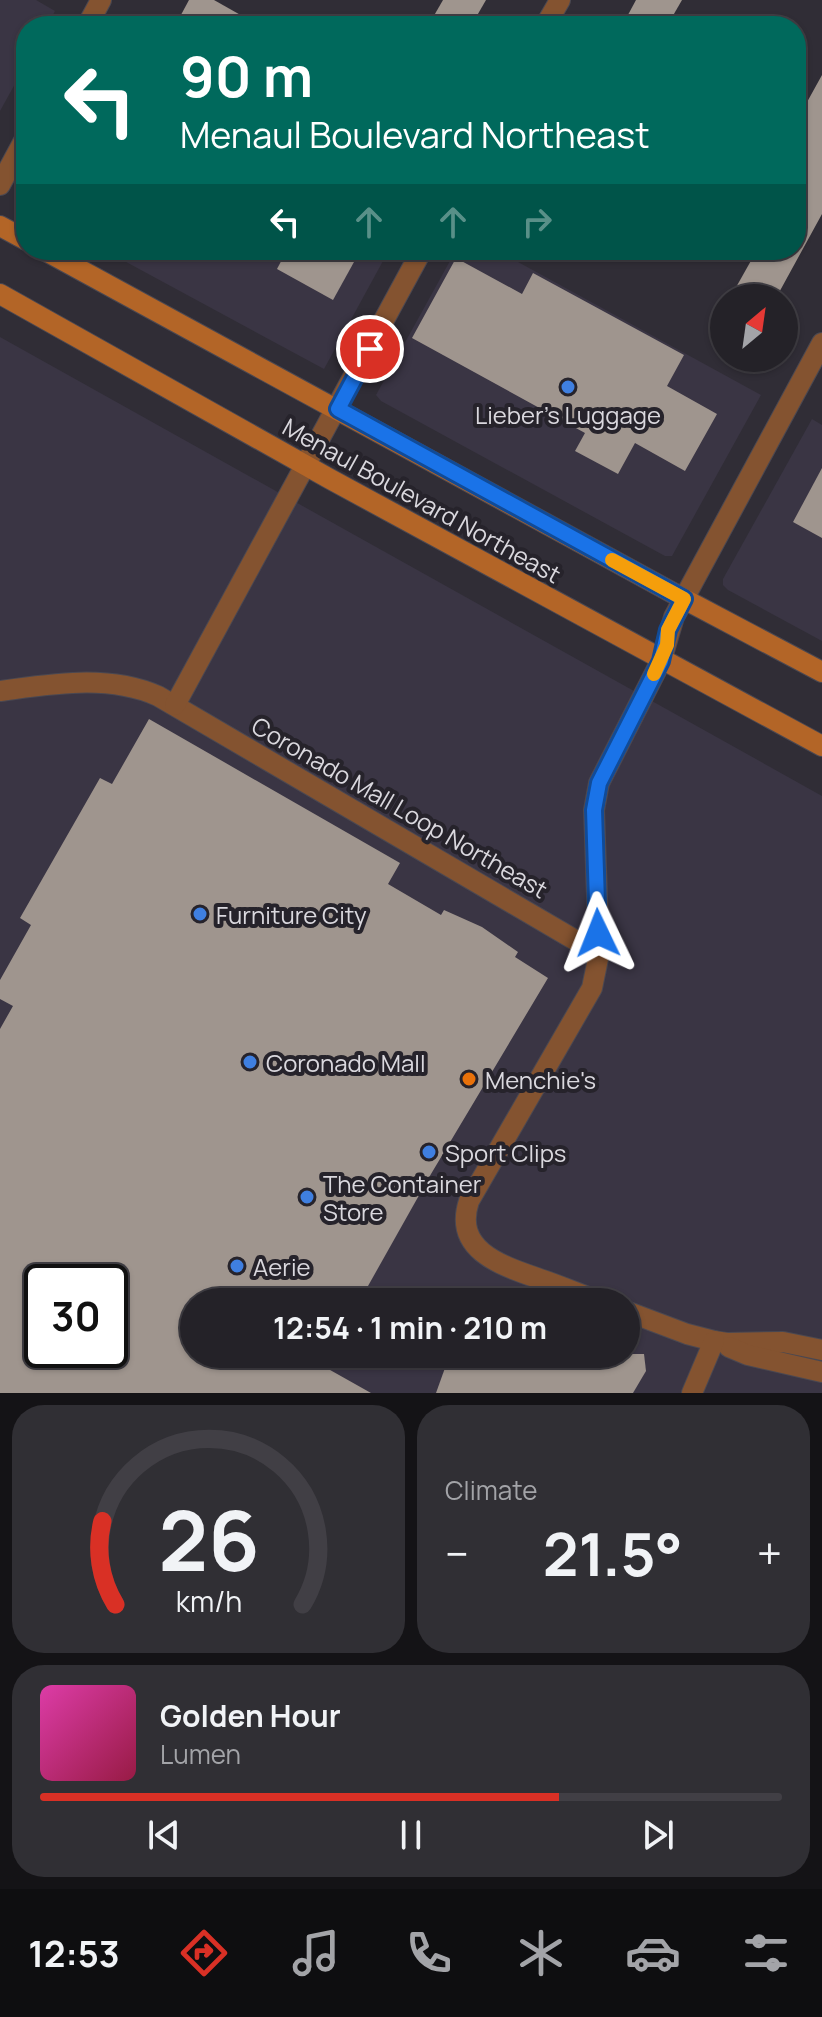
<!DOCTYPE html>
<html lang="en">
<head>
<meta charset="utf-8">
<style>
  body { margin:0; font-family:Manrope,sans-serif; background:#302f34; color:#f1f3f6; height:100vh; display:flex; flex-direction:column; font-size:30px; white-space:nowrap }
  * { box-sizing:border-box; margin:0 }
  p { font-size:26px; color:#a3a4a8 }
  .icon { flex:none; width:44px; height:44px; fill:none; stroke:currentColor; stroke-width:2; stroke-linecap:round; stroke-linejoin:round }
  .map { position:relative; height:1393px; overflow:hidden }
  .panel { display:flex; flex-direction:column; gap:12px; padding:12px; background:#141316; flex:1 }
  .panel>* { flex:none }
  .guide { position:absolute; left:16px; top:16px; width:790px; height:244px; border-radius:32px; box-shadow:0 2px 6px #0004,0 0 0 2px #413f45; background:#00695c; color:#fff; overflow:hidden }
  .needle { width:52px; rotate:29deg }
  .tools { position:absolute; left:710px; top:284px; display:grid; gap:16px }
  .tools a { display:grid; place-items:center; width:88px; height:88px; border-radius:50%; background:#242228; box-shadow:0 2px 6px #0004,0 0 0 2px #413f45; font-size:40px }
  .speed { position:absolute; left:24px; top:1264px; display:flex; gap:16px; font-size:40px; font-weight:700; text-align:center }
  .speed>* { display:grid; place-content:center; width:104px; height:104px; border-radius:50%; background:#242228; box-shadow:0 2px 6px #0004,0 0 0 2px #413f45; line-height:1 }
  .speed .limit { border:4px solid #111; border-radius:12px; background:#fff; color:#111 }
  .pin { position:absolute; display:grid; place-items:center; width:68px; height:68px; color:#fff; margin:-34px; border:4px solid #fff; border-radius:50%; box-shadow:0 2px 8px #0007 }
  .me { position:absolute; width:88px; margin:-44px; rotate:358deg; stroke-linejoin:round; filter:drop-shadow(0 0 6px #0008) }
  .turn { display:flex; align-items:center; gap:28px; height:168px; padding:0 32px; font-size:36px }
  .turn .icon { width:104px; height:104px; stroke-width:2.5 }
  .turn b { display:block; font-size:56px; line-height:68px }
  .lanes { display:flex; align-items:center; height:76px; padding:0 32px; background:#0003; justify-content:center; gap:40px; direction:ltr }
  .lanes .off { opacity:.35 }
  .big { font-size:60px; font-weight:700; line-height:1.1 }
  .panel .widget { flex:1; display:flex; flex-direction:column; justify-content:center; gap:12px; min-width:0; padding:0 28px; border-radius:32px; background:#302f34 }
  .panel .dial { align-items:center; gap:0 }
  .dial svg { height:208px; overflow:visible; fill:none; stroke:#413f45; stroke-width:7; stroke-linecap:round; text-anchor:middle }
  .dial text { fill:#f1f3f6; stroke:none }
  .song { display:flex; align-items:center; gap:24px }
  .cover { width:96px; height:96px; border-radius:12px; background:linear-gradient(135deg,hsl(320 70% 55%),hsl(340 70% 35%)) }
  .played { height:8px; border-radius:4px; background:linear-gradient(90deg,#d93025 70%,#413f45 70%) }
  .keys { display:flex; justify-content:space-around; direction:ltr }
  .heat { display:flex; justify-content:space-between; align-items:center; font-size:44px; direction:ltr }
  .panel .tiles { flex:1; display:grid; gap:12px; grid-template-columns:1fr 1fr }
  .widget:last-child { grid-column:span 2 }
  .trip { position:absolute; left:180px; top:1288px; width:460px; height:80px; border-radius:40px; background:#242228; box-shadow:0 2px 6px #0004,0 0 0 2px #413f45; font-weight:700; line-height:80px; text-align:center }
  .menu { display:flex; height:128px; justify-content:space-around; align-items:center; background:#0e0e10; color:#a3a4a8 }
  .menu .icon { width:56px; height:56px }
  .menu .on { color:#d93025 }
  .menu b { font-size:36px; color:#f1f3f6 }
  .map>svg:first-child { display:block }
  .built { fill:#3a3544; fill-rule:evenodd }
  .building { fill:#9f958e; fill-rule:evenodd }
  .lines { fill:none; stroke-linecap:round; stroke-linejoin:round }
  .minor-casing { stroke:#4b4851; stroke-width:22 }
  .secondary-casing { stroke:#4b4851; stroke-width:22 }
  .minor { stroke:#845330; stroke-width:20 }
  .secondary { stroke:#b36527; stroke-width:20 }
  .route-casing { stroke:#114b97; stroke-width:20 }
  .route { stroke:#1a73e8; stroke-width:14 }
  .slow { stroke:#f59e0b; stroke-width:14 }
  .shop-dot { fill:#3f7fe0; stroke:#26232b; stroke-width:3 }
  .food-dot { fill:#e8710a; stroke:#26232b; stroke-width:3 }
  .labels { text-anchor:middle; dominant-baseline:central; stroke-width:8; stroke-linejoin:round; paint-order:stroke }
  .poi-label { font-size:24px; fill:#dad8de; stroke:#26232b; text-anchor:start }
  .street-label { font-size:24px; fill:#dad8de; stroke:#26232b }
</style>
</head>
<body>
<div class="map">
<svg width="822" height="1393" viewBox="0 0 822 1393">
  <rect width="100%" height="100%" fill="#302d36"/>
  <!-- built -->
  <g class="built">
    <polygon points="0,0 36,0 55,11 47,26 26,26 26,64 0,111"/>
    <polygon points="104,250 389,250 324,369"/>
    <polygon points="456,250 496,250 761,395 672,556 665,556 381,401 376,395"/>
    <path d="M0 337 822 796V1393H0ZM42 1282H110V1350H42ZM194 1302H626V1354H194Z"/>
    <polygon points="812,419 822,425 822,641 728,590 723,585 723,579"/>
  </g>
  <!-- building -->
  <g class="building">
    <polygon points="189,0 214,0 260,26 175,26"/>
    <polygon points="443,0 486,0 471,26 428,26"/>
    <polygon points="636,0 682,0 667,26 622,26"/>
    <polygon points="822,75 822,214 776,298 730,298 757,250 796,250 796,122"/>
    <polygon points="287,250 332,250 354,262 333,300 277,269"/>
    <polygon points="456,258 522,294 533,273 684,355 667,386 717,414 685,471 635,443 618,474 575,451 585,433 412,338"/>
    <polygon points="822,468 822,538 793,522"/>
    <path d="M149 719 400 863 388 884 441 915 444 910 482 927 518 952 515 957 548 978 431 1174 359 1302H194V1354H330L323 1366 371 1393H0V1029L13 1006 0 999V980L31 925 20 918 100 778 112 784ZM42 1282H110V1350H42Z"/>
    <polygon points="450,1354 644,1354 646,1371 633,1393 436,1393"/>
  </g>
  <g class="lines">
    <defs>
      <g id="minor">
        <polyline points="87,26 101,0"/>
        <polyline points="545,26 560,0"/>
        <polyline points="0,185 26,137"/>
        <path d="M0 691C53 684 108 674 158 696L599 954 592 988 469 1201C452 1253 507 1267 543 1280 563 1287 582 1295 601 1302"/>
        <polyline points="175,705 422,250"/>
        <polyline points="599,954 594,810 599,783 661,661 674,617 822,343"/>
        <polyline points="626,1311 687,1334 714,1341 727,1343 783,1342 822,1350"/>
        <polyline points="729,1347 748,1355 822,1372"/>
        <polyline points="692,1393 714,1341"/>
      </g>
      <g id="secondary">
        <polyline points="0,226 26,240"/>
        <polyline points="44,250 684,599 822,672"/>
        <polyline points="0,294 330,479 822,746"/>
      </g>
    </defs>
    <!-- minor casing -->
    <use href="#minor" class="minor-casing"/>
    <!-- secondary casing -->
    <use href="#secondary" class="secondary-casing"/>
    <!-- minor -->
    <use href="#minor" class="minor"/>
    <!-- secondary -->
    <use href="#secondary" class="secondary"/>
  </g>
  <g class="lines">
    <defs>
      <polyline id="route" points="370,349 338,409 684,599 668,630 661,661 599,783 594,810 598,933"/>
    </defs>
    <!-- route casing -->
    <use href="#route" class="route-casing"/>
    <!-- route -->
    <use href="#route" class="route"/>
    <!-- slow -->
    <polyline class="slow" points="612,560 684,599 668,630 667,645 654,674"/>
  </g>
  <!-- markers -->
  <g class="shop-dot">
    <circle cx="568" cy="387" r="8"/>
    <circle cx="200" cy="914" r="8"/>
    <circle cx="250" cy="1062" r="8"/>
    <circle cx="429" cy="1152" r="8"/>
    <circle cx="307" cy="1197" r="8"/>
    <circle cx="237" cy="1266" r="8"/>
  </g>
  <circle class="food-dot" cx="469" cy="1079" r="8"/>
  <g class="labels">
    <!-- poi labels -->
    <g class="poi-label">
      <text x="568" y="414" text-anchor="middle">Lieber's Luggage</text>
      <text x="216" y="914">Furniture City</text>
      <text x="266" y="1062">Coronado Mall</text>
      <text x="485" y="1079">Menchie's</text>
      <text x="445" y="1152">Sport Clips</text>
      <text x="323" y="1183">The Container<tspan x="323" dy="28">Store</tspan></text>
      <text x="253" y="1266">Aerie</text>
    </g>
    <!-- street labels -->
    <g class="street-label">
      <text transform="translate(422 500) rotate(29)">Menaul Boulevard Northeast</text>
      <text transform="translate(400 807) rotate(30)">Coronado Mall Loop Northeast</text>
    </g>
  </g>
</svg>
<div class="tools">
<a><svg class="needle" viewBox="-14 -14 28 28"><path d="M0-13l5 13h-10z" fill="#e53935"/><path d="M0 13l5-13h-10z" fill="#a3a4a8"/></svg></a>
</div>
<div class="speed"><div class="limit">30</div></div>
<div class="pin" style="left:370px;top:349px;background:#d93025"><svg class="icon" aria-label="arrive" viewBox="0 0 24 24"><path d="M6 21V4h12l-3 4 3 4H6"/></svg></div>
<svg class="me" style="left:598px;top:933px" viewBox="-20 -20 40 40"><path d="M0-17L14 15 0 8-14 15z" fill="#1a73e8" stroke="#fff" stroke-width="4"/></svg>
<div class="trip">12:54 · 1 min · 210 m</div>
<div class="guide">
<div class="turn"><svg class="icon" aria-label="left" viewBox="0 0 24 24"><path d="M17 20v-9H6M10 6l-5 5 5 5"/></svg><div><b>90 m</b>Menaul Boulevard Northeast</div></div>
<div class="lanes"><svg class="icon" aria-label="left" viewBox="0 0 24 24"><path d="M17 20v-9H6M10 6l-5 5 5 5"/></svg><svg class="icon off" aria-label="ahead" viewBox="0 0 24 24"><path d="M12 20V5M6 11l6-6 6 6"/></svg><svg class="icon off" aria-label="ahead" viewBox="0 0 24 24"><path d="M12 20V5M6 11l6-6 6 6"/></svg><svg class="icon off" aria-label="right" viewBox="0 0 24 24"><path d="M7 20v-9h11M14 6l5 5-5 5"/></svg></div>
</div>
</div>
<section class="panel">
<div class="tiles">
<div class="widget dial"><svg viewBox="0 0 100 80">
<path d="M14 69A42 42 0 1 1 86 69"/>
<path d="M14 69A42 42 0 0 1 9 37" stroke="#d93025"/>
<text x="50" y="56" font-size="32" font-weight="700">26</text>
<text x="50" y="72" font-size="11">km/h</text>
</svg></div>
<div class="widget"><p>Climate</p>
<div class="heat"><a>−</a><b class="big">21.5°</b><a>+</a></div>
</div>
<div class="widget">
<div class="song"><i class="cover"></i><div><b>Golden Hour</b><p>Lumen</p></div></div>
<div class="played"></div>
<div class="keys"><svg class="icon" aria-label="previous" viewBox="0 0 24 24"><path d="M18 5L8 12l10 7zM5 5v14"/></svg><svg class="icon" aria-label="pause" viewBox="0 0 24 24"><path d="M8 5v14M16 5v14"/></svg><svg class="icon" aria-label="next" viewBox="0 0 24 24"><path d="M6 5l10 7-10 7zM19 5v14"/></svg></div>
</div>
</div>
</section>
<nav class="menu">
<b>12:53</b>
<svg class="icon on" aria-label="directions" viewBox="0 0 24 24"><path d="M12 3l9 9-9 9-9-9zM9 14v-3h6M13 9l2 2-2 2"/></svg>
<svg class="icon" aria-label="music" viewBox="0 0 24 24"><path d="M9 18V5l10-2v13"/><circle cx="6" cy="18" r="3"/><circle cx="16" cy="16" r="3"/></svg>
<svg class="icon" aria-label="phone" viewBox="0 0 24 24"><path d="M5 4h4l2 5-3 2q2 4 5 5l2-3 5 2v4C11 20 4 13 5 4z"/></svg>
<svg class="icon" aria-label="climate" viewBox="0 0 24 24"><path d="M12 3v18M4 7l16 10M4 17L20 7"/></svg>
<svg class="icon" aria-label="car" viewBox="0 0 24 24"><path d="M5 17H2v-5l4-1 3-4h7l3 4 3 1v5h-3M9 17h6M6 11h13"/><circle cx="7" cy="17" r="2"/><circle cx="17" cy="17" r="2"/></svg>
<svg class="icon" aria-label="filters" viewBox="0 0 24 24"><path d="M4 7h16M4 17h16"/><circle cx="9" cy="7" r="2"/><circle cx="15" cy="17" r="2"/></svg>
</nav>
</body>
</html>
